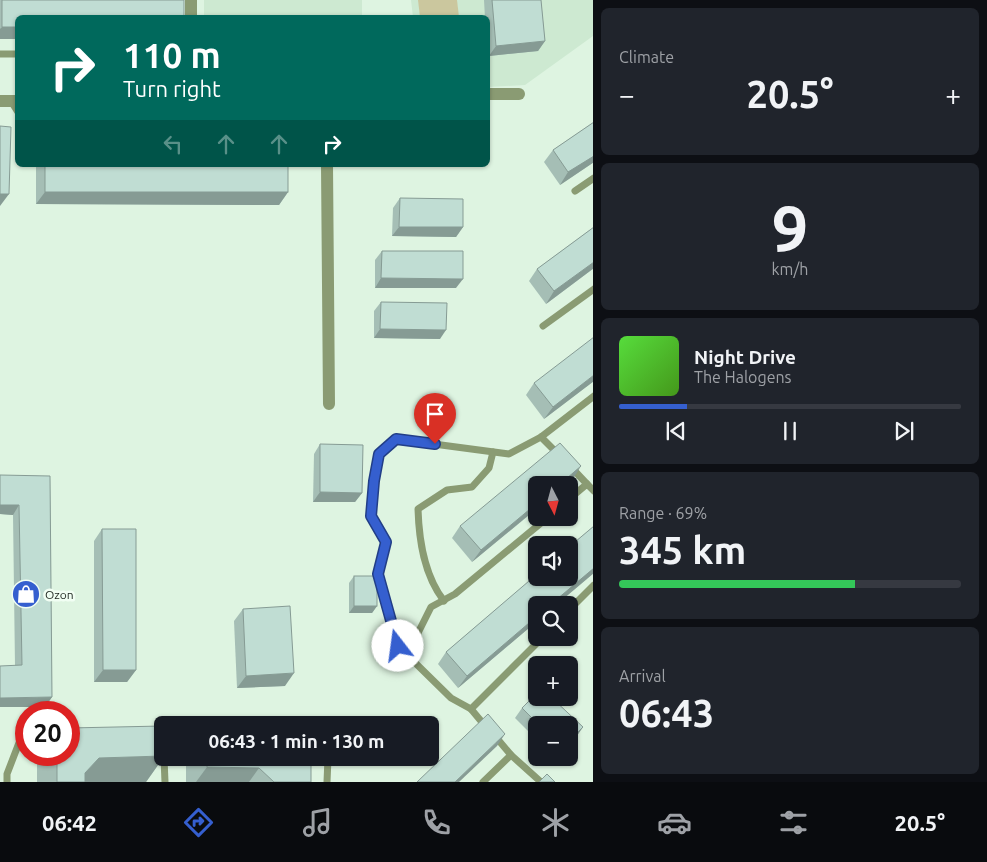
<!DOCTYPE html>
<html lang="en">
<head>
<meta charset="utf-8">
<style>
  body { margin:0; font-family:Ubuntu,sans-serif; background:#20242c; color:#f1f3f6; height:100vh; display:flex; flex-direction:column; font-size:19px; white-space:nowrap }
  * { box-sizing:border-box; margin:0 }
  p { font-size:16px; color:#9ea1a6 }
  .icon { flex:none; width:28px; height:28px; fill:none; stroke:currentColor; stroke-width:2; stroke-linecap:round; stroke-linejoin:round }
  .map { position:relative; flex:1; overflow:hidden }
  .drawer { display:flex; flex-direction:column; gap:8px; padding:8px; background:#0d0f14; width:394px }
  .drawer>* { flex:none }
  .guide { position:absolute; left:15px; top:15px; width:475px; height:152px; border-radius:8px; box-shadow:0 1px 4px #0004; background:#00695c; color:#fff; overflow:hidden }
  .needle { width:32px; rotate:174deg }
  .tools { position:absolute; left:528px; top:476px; display:grid; gap:10px }
  .tools a { display:grid; place-items:center; width:50px; height:50px; border-radius:8px; background:#171b24; box-shadow:0 1px 4px #0004; font-size:25px }
  .speed { position:absolute; left:15px; top:701px; display:flex; gap:10px; font-size:25px; font-weight:700; text-align:center }
  .speed>* { display:grid; place-content:center; width:65px; height:65px; border-radius:50%; background:#171b24; box-shadow:0 1px 4px #0004; line-height:1 }
  .speed .limit { border:8px solid #d22; background:#fff; color:#111 }
  .pin { position:absolute; display:grid; place-items:center; width:42px; height:42px; color:#fff; margin:-51px -21px; border-radius:50% 50% 50% 0; rotate:-45deg; box-shadow:0 0 5px #0007 }
  .pin .icon { rotate:45deg }
  .me { position:absolute; width:55px; margin:-28px; rotate:345deg; stroke-linejoin:round; filter:drop-shadow(0 0 4px #0008) }
  .turn { display:flex; align-items:center; gap:18px; height:105px; padding:0 25px; font-size:22px }
  .turn .icon { width:65px; height:65px; stroke-width:2.5 }
  .turn b { display:block; font-size:35px; line-height:42px }
  .lanes { display:flex; align-items:center; height:48px; padding:0 25px; background:#0003; justify-content:center; gap:25px; direction:ltr }
  .lanes .off { opacity:.35 }
  .big { font-size:38px; font-weight:700; line-height:1.1 }
  .drawer .card { flex:1; display:flex; flex-direction:column; justify-content:center; gap:8px; min-width:0; padding:0 18px; border-radius:8px; background:#20242c }
  .drawer .dial { align-items:center; gap:0 }
  .dial b { font-size:65px; line-height:1 }
  .song { display:flex; align-items:center; gap:15px }
  .cover { width:60px; height:60px; border-radius:8px; background:linear-gradient(135deg,hsl(110 70% 55%),hsl(100 70% 35%)) }
  .played { height:5px; border-radius:2px; background:linear-gradient(90deg,#355fcf 20%,#363941 20%) }
  .keys { display:flex; justify-content:space-around; direction:ltr }
  .heat { display:flex; justify-content:space-between; align-items:center; font-size:28px; direction:ltr }
  .charge { height:8px; border-radius:4px; background:linear-gradient(90deg,#34c759 69%,#363941 0) }
  .trip { position:absolute; left:154px; top:716px; width:285px; height:50px; border-radius:8px; background:#171b24; box-shadow:0 1px 4px #0004; font-weight:700; line-height:50px; text-align:center }
  .dock { display:flex; height:80px; justify-content:space-around; align-items:center; background:#090b0e; color:#9ea1a6 }
  .dock .icon { width:35px; height:35px }
  .dock .active { color:#355fcf }
  .dock b { font-size:22px; color:#f1f3f6 }
  main { display:flex; flex:1; min-height:0 }
  .map>svg:first-child { display:block }
  .built { fill:#cde9d1 }
  .green { fill:#cbc79e }
  .lines { fill:none; stroke-linecap:round; stroke-linejoin:round }
  .lane { stroke:#8a9b73; stroke-width:7 }
  .street { stroke:#8a9b73; stroke-width:12 }
  .wall { fill:#a5beb5 }
  .shaded-wall { fill:#869b94 }
  .building { fill:#c0ddd3; stroke:#869b94 }
  .route-casing { stroke:#223e87; stroke-width:12 }
  .route { stroke:#355fcf; stroke-width:9 }
  .labels { text-anchor:middle; dominant-baseline:central; stroke-width:5; stroke-linejoin:round; paint-order:stroke }
  .poi-label { font-size:12px; fill:#1c241d; stroke:#f1fef3; text-anchor:start }
</style>
</head>
<body>
<main>
<div class="map">
<svg width="594" height="782" viewBox="0 0 594 782">
  <rect width="100%" height="100%" fill="#def4e1"/>
  <!-- built -->
  <g class="built">
    <rect x="204" y="0" width="158" height="17"/>
    <polygon points="411,0 593,0 593,36 525,85 488,87 488,18 413,17"/>
  </g>
  <!-- green -->
  <polygon class="green" points="418,0 457,0 459,17 420,17"/>
  <g class="lines">
    <!-- lane -->
    <g class="lane">
      <polyline points="1,54 18,54"/>
      <polyline points="11,101 18,112"/>
      <polyline points="575,191 594,178"/>
      <polyline points="543,326 594,289"/>
      <polyline points="541,437 559,455"/>
      <polyline points="570,466 587,484"/>
      <polyline points="569,499 587,484 594,491"/>
      <path d="M444 601C424 575 419 541 418 509L447 490 472 487 489 468 493 452"/>
      <polyline points="569,610 594,585"/>
      <polyline points="407,655 431,607 455,594 547,518"/>
      <polyline points="471,709 542,638"/>
      <polyline points="486,727 471,709 451,698 398,646 378,574 386,542 371,516 379,454 396,439 509,454 541,437 594,396"/>
      <polyline points="495,736 511,755"/>
      <polyline points="164,758 165,782"/>
      <polyline points="7,782 7,774 22,735 26,735"/>
      <polyline points="327,782 328,758"/>
      <polyline points="483,782 511,755 541,782"/>
    </g>
    <!-- street -->
    <g class="street">
      <polyline points="191,18 191,0"/>
      <polyline points="488,94 519,94"/>
      <polyline points="0,101 18,101"/>
      <polyline points="327,165 329,404"/>
    </g>
  </g>
  <!-- wall -->
  <g class="wall">
    <polygon points="0,0 184,0 18,18 18,39 0,39"/>
    <polygon points="484,0 541,0 545,41 538,51 489,56 488,41 488,18 485,18"/>
    <polygon points="594,122 594,162 560,185 544,162 553,150"/>
    <polygon points="36,165 288,165 288,192 279,205 36,204"/>
    <polygon points="400,198 463,227 456,237 392,236 393,208"/>
    <polygon points="594,227 594,268 546,304 529,281 537,269"/>
    <polygon points="382,251 456,288 375,288 375,260"/>
    <polygon points="381,302 440,339 374,338 374,311"/>
    <polygon points="594,381 544,419 526,395 534,383"/>
    <polygon points="320,444 362,493 355,502 313,502 314,454"/>
    <polygon points="50,476 52,697 45,707 15,666 13,515 0,514"/>
    <polygon points="573,479 472,562 452,538 460,526"/>
    <polygon points="594,526 594,573 556,605 536,605 536,622 458,688 438,664 446,652"/>
    <polygon points="102,529 136,670 127,682 94,682 94,541"/>
    <polygon points="354,576 377,606 372,613 349,613 349,583"/>
    <polygon points="243,609 285,686 237,688 234,621"/>
    <polygon points="522,708 583,727 576,737 569,725 536,725 536,739 515,718"/>
    <polygon points="38,755 69,755 163,758 146,782 37,782 37,757"/>
    <rect x="186" y="758" width="125" height="24"/>
  </g>
  <!-- shaded-wall -->
  <g class="shaded-wall">
    <polygon points="2,27 18,27 18,39 0,39 0,29"/>
    <polygon points="545,41 538,51 489,56 496,46"/>
    <polygon points="594,156 594,162 560,185 568,172"/>
    <polygon points="45,192 288,192 279,205 36,204"/>
    <polygon points="0,194 9,194 0,206"/>
    <polygon points="399,227 463,227 456,237 392,236"/>
    <polygon points="594,262 594,268 546,304 554,291"/>
    <polygon points="381,278 463,279 456,288 375,288"/>
    <polygon points="380,329 446,330 440,339 374,338"/>
    <polygon points="594,375 594,381 544,419 553,407"/>
    <polygon points="581,466 573,479 565,485 559,485"/>
    <polygon points="320,492 362,493 355,502 313,502"/>
    <polygon points="536,504 536,509 472,562 481,550"/>
    <polygon points="0,505 19,505 13,515 0,514"/>
    <polygon points="594,568 594,573 556,605 550,605"/>
    <polygon points="354,606 377,606 372,613 349,613"/>
    <polygon points="536,617 536,622 458,688 467,676"/>
    <polygon points="103,670 136,670 127,682 94,682"/>
    <polygon points="294,673 285,686 237,688 246,676"/>
    <polygon points="52,697 45,707 0,707 0,698"/>
    <polygon points="583,727 576,737 569,744 569,741"/>
    <polygon points="505,734 497,746 459,782 455,782"/>
    <polygon points="162,756 163,758 146,782 78,782 85,773 99,758"/>
    <polygon points="207,767 259,768 249,782 196,782"/>
  </g>
  <!-- building -->
  <g class="building">
    <polygon points="2,0 184,0 184,18 18,18 18,27 2,27"/>
    <polygon points="492,0 541,0 545,41 496,46"/>
    <polygon points="594,122 594,156 568,172 553,150"/>
    <polygon points="0,126 11,127 9,194 0,194"/>
    <rect x="45" y="165" width="243" height="27"/>
    <polygon points="400,198 463,199 463,227 399,227"/>
    <polygon points="594,227 594,262 554,291 537,269"/>
    <polygon points="382,251 463,251 463,279 381,278"/>
    <polygon points="381,302 447,303 446,330 380,329"/>
    <polygon points="594,337 594,375 553,407 534,383"/>
    <polygon points="560,443 581,466 559,485 536,485 536,504 481,550 460,526"/>
    <polygon points="320,444 363,445 362,493 320,492"/>
    <polygon points="0,475 50,476 52,697 0,698 0,666 22,665 19,505 0,505"/>
    <polygon points="594,526 594,568 550,605 536,605 536,617 467,676 446,652 536,575 536,578 569,578 569,547"/>
    <polygon points="102,529 136,529 136,670 103,670"/>
    <rect x="354" y="576" width="23" height="30"/>
    <polygon points="290,606 294,673 246,676 243,609"/>
    <polygon points="536,694 536,698 552,698 583,727 569,741 569,725 539,725 522,708"/>
    <polygon points="488,714 505,734 455,782 417,782"/>
    <polygon points="162,726 162,756 99,758 85,773 85,782 57,782 57,755 69,755 69,728"/>
    <polygon points="207,758 311,758 311,782 274,782 259,768 207,767"/>
    <polygon points="547,774 555,782 539,782"/>
  </g>
  <g class="lines">
    <defs>
      <polyline id="route" points="398,646 378,574 386,542 371,516 374,481 379,454 396,439 435,444"/>
    </defs>
    <!-- route casing -->
    <use href="#route" class="route-casing"/>
    <!-- route -->
    <use href="#route" class="route"/>
  </g>
  <!-- icons -->
  <defs>
    <symbol id="shop-disc" viewBox="-11 -11 22 22"><circle r="9.5" fill="#355fcf" stroke="#f1fef3"/><path d="M-5-2.5h2.3a2.7 3.5 0 0 1 5.4 0H5L5.5 6h-11ZM-1.5-2.5h3a1.5 2.3 0 0 0-3 0Z" fill="#fff"/></symbol>
  </defs>
  <g fill-rule="evenodd">
    <use href="#shop-disc" x="10" y="578" width="32" height="32"/>
  </g>
  <g class="labels">
    <!-- poi labels -->
    <g class="poi-label">
      <text x="45" y="594">Ozon</text>
    </g>
  </g>
</svg>
<div class="tools">
<a><svg class="needle" viewBox="-14 -14 28 28"><path d="M0-13l5 13h-10z" fill="#e53935"/><path d="M0 13l5-13h-10z" fill="#9ea1a6"/></svg></a>
<a><svg class="icon" aria-label="sound" viewBox="0 0 24 24"><path d="M4 9h4l5-4v14l-5-4H4zM17 9q2 3 0 6"/></svg></a>
<a><svg class="icon" aria-label="search" viewBox="0 0 24 24"><circle cx="10" cy="10" r="6"/><path d="M15 15l6 6"/></svg></a>
<a>+</a>
<a>−</a>
</div>
<div class="speed"><div class="limit">20</div></div>
<div class="pin" style="left:435px;top:444px;background:#d93025"><svg class="icon" aria-label="arrive" viewBox="0 0 24 24"><path d="M6 21V4h12l-3 4 3 4H6"/></svg></div>
<svg class="me" style="left:398px;top:646px" viewBox="-20 -20 40 40"><circle r="19" fill="#fff"/><path d="M0-13L10 11 0 6-10 11z" fill="#355fcf"/></svg>
<div class="trip">06:43 · 1 min · 130 m</div>
<div class="guide">
<div class="turn"><svg class="icon" aria-label="right" viewBox="0 0 24 24"><path d="M7 20v-9h11M14 6l5 5-5 5"/></svg><div><b>110 m</b>Turn right</div></div>
<div class="lanes"><svg class="icon off" aria-label="left" viewBox="0 0 24 24"><path d="M17 20v-9H6M10 6l-5 5 5 5"/></svg><svg class="icon off" aria-label="ahead" viewBox="0 0 24 24"><path d="M12 20V5M6 11l6-6 6 6"/></svg><svg class="icon off" aria-label="ahead" viewBox="0 0 24 24"><path d="M12 20V5M6 11l6-6 6 6"/></svg><svg class="icon" aria-label="right" viewBox="0 0 24 24"><path d="M7 20v-9h11M14 6l5 5-5 5"/></svg></div>
</div>
</div>
<section class="drawer">
<div class="card"><p>Climate</p>
<div class="heat"><a>−</a><b class="big">20.5°</b><a>+</a></div>
</div>
<div class="card dial"><b>9</b><p>km/h</p></div>
<div class="card">
<div class="song"><i class="cover"></i><div><b>Night Drive</b><p>The Halogens</p></div></div>
<div class="played"></div>
<div class="keys"><svg class="icon" aria-label="previous" viewBox="0 0 24 24"><path d="M18 5L8 12l10 7zM5 5v14"/></svg><svg class="icon" aria-label="pause" viewBox="0 0 24 24"><path d="M8 5v14M16 5v14"/></svg><svg class="icon" aria-label="next" viewBox="0 0 24 24"><path d="M6 5l10 7-10 7zM19 5v14"/></svg></div>
</div>
<div class="card"><p>Range · 69%</p><b class="big">345 km</b><div class="charge"></div></div>
<div class="card"><p>Arrival</p><b class="big">06:43</b></div>
</section>
</main>
<nav class="dock">
<b>06:42</b>
<svg class="icon active" aria-label="directions" viewBox="0 0 24 24"><path d="M12 3l9 9-9 9-9-9zM9 14v-3h6M13 9l2 2-2 2"/></svg>
<svg class="icon" aria-label="music" viewBox="0 0 24 24"><path d="M9 18V5l10-2v13"/><circle cx="6" cy="18" r="3"/><circle cx="16" cy="16" r="3"/></svg>
<svg class="icon" aria-label="phone" viewBox="0 0 24 24"><path d="M5 4h4l2 5-3 2q2 4 5 5l2-3 5 2v4C11 20 4 13 5 4z"/></svg>
<svg class="icon" aria-label="climate" viewBox="0 0 24 24"><path d="M12 3v18M4 7l16 10M4 17L20 7"/></svg>
<svg class="icon" aria-label="car" viewBox="0 0 24 24"><path d="M5 17H2v-5l4-1 3-4h7l3 4 3 1v5h-3M9 17h6M6 11h13"/><circle cx="7" cy="17" r="2"/><circle cx="17" cy="17" r="2"/></svg>
<svg class="icon" aria-label="filters" viewBox="0 0 24 24"><path d="M4 7h16M4 17h16"/><circle cx="9" cy="7" r="2"/><circle cx="15" cy="17" r="2"/></svg>
<b>20.5°</b>
</nav>
</body>
</html>
